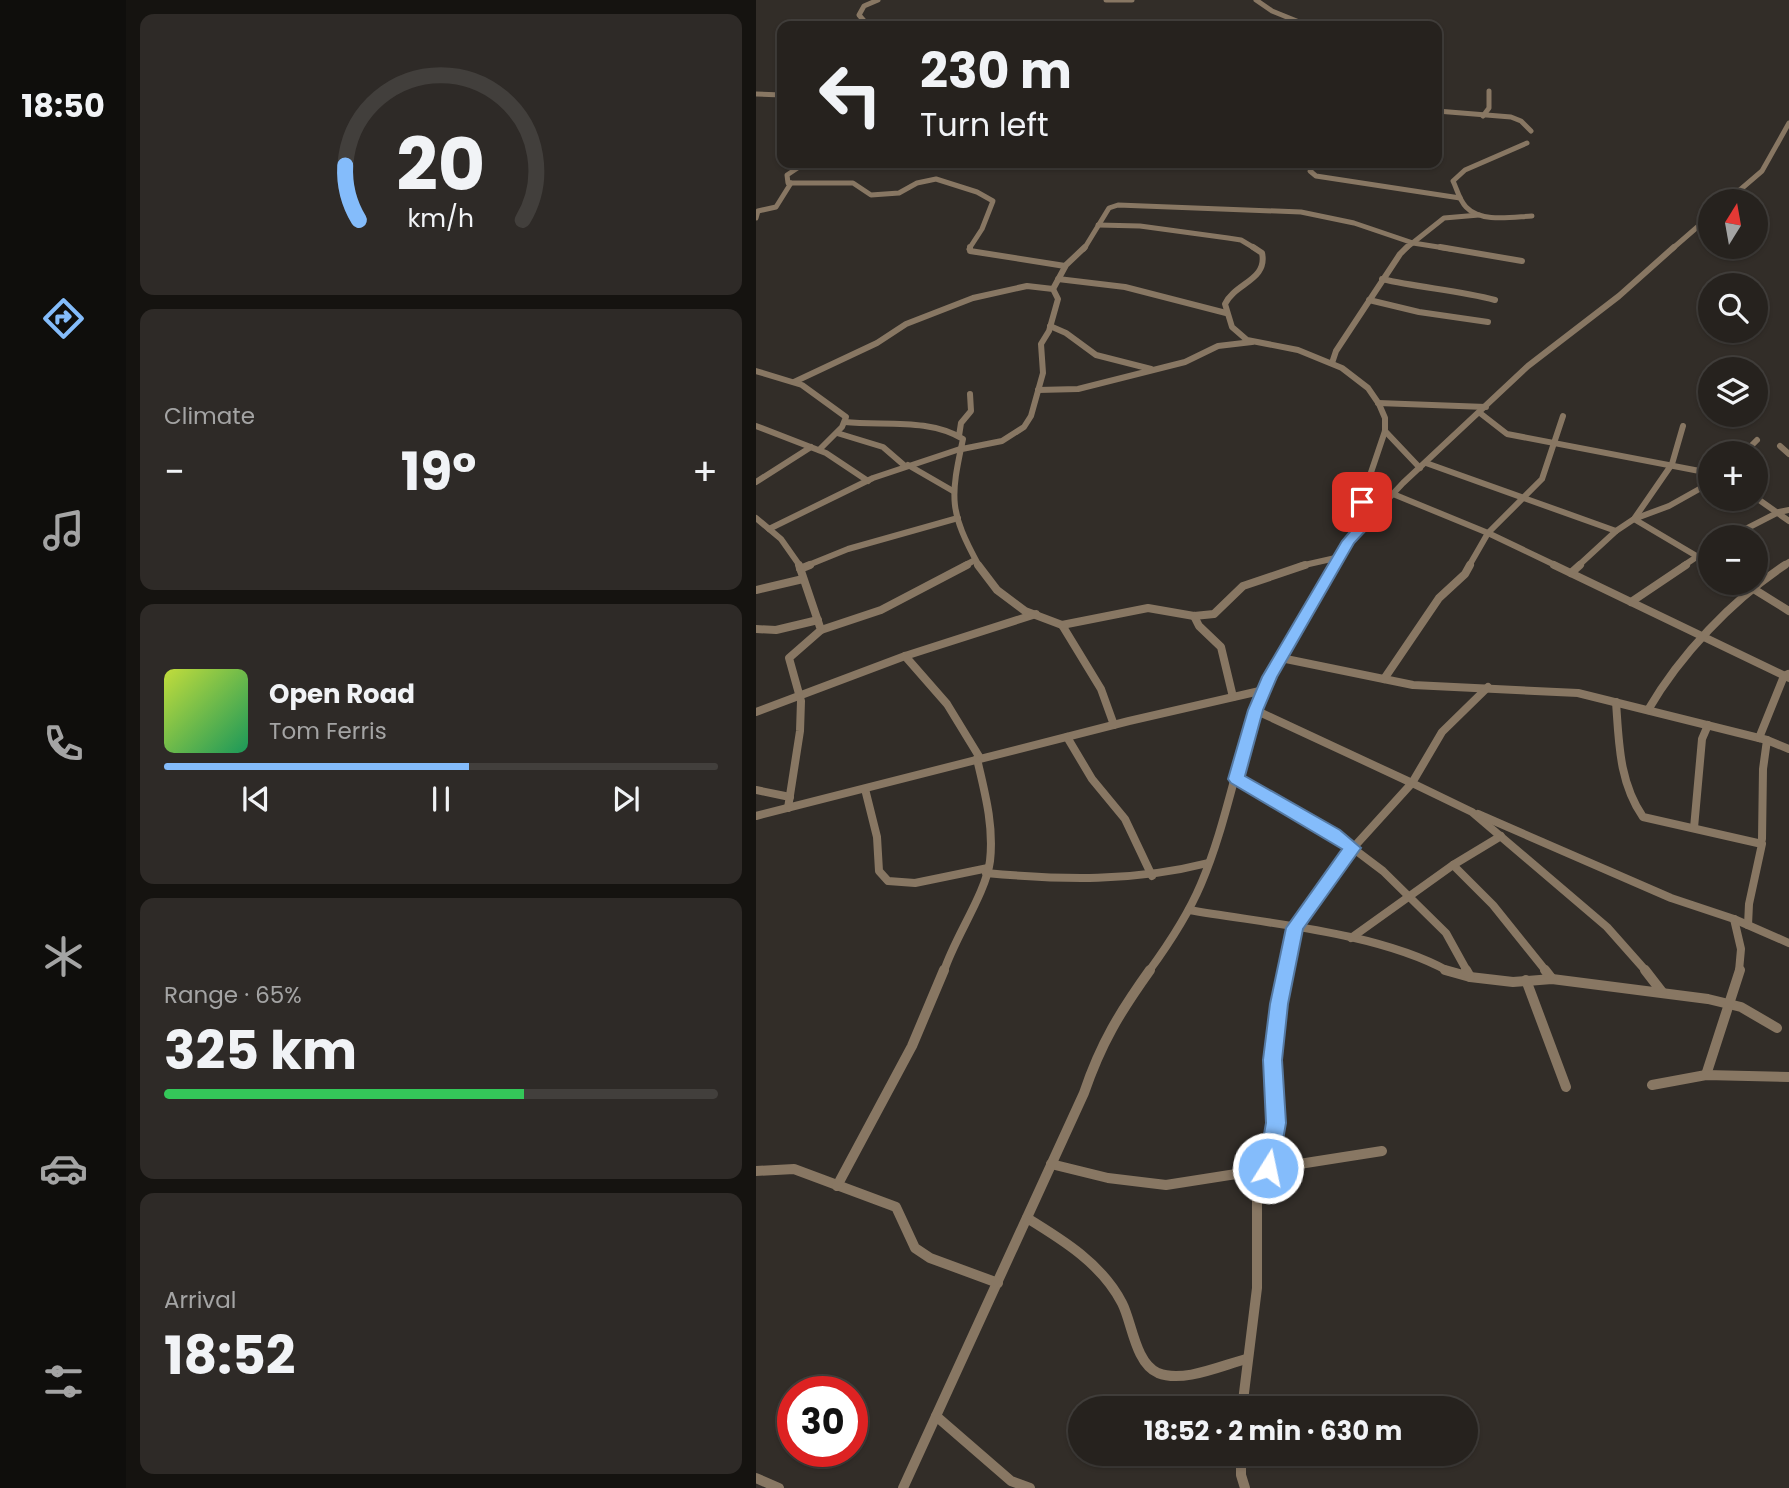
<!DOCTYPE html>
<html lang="en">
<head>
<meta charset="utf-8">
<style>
  body { margin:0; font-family:Poppins,sans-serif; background:#2e2a27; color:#f1f3f6; height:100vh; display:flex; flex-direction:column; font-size:26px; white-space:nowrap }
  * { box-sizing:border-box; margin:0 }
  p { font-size:23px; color:#a4a4a4 }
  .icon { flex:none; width:38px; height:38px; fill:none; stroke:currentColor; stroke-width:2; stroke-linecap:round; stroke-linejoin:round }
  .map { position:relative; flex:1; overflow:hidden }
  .drawer { display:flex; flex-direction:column; gap:14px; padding:14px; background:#151310; width:630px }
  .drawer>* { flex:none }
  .banner { position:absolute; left:21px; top:21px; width:665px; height:147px; border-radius:14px; box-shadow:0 2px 5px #0004,0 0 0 2px #423f3c; background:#26221e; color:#f1f3f6; overflow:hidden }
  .needle { width:46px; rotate:11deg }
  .buttons { position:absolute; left:942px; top:189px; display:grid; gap:14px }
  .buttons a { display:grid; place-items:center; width:70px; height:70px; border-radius:50%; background:#26221e; box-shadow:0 2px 5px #0004,0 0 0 2px #423f3c; font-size:35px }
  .speed { position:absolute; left:21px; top:1376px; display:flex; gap:14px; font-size:35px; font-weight:700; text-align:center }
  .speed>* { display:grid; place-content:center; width:91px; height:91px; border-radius:50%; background:#26221e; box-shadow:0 2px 5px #0004,0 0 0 2px #423f3c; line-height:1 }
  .speed .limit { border:10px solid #d22; background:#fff; color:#111 }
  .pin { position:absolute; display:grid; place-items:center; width:60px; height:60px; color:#fff; margin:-30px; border-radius:14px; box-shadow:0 4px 10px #0006 }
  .me { position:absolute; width:77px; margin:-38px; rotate:10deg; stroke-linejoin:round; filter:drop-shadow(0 0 5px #0008) }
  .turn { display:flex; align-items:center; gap:24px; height:147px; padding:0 28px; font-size:32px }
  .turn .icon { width:91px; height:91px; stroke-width:2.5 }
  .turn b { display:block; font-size:49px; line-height:60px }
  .big { font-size:52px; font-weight:700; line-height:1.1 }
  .drawer .tile { flex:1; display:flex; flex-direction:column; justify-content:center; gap:10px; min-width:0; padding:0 24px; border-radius:14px; background:#2e2a27 }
  .drawer .dial { align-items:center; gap:0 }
  .dial svg { height:182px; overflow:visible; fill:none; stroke:#423f3c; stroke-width:7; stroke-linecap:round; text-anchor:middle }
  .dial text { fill:#f1f3f6; stroke:none }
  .song { display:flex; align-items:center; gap:21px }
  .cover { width:84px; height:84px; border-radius:10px; background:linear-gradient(135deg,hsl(70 70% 55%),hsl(150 70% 35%)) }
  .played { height:7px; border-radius:4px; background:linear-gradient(90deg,#84bcfb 55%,#423f3c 55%) }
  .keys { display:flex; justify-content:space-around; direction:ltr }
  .heat { display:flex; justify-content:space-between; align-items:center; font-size:38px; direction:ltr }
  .charge { height:10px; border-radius:5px; background:linear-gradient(90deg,#34c759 65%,#423f3c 0) }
  .trip { position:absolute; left:312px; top:1396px; width:410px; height:70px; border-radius:35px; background:#26221e; box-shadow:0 2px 5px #0004,0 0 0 2px #423f3c; font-weight:700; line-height:70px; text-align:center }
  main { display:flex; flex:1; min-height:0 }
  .tabs { display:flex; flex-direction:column; width:126px; justify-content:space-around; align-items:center; background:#0f0e0c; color:#a4a4a4 }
  .tabs .icon { width:49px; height:49px }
  .tabs .on { color:#84bcfb }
  .tabs b { font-size:32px; color:#f1f3f6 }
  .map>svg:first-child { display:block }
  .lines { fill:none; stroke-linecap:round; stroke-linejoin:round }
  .minor-far3 { stroke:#887763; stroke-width:5 }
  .minor-far2 { stroke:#887763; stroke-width:6 }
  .minor-far1 { stroke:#887763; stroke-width:8 }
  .minor { stroke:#887763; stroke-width:10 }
  .route { fill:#84bcfb; stroke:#567aa3; stroke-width:2 }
</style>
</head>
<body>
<main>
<nav class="tabs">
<b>18:50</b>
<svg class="icon on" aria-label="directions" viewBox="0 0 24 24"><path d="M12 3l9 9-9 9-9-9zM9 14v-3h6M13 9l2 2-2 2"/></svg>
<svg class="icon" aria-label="music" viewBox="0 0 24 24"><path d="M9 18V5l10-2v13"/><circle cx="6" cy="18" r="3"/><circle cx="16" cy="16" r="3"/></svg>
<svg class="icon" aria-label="phone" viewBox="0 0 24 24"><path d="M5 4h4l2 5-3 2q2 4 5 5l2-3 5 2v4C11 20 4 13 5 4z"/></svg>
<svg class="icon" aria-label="climate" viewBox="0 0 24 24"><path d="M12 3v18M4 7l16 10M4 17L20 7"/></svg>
<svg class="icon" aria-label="car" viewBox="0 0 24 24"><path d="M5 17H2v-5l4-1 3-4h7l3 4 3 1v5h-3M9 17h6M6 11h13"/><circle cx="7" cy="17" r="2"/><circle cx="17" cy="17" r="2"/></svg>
<svg class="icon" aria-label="filters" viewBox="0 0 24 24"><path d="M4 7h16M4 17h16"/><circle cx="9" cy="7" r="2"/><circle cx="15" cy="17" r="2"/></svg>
</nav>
<section class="drawer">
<div class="tile dial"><svg viewBox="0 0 100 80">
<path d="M14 69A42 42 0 1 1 86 69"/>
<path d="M14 69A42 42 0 0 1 8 45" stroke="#84bcfb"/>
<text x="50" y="56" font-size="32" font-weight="700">20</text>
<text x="50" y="72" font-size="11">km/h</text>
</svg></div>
<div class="tile"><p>Climate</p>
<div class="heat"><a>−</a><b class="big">19°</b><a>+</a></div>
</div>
<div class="tile">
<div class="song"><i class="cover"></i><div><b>Open Road</b><p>Tom Ferris</p></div></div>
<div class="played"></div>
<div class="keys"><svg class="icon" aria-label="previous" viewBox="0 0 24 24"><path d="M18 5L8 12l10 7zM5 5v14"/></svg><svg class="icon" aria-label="pause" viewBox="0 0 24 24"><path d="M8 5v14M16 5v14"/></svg><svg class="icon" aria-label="next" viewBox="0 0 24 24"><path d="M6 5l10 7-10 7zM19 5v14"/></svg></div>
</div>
<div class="tile"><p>Range · 65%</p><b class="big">325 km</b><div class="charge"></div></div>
<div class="tile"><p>Arrival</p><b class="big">18:52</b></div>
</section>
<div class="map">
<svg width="1033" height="1488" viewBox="0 0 1033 1488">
  <rect width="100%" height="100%" fill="#322d28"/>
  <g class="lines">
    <!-- minor-far3 -->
    <g class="minor-far3">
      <polyline points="350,0 376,0"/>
      <polyline points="500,0 516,11 553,26"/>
      <polyline points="107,26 109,22 103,15 108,6 122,0"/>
      <polyline points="0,94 26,95"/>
      <polyline points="681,111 755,117 765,121 775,131"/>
      <polyline points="727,116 733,108 733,91"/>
      <path d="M771 143 709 170 697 181C701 189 703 200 710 207 725 223 756 217 776 216"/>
      <polyline points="49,163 31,175 32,183 97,183 115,195 143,193 161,183 180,179 221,192 237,201 226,229 213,249"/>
      <polyline points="559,163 554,171 560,176 704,198"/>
      <polyline points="971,201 1006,171 1033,123"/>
      <polyline points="0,218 2,211 20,207 35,183"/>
      <polyline points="342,225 384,226 472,238 485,240 500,249"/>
      <polyline points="328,249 353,208 362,205 545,212 598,223 657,243 695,249"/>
      <polyline points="649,249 688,218 723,215"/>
      <polyline points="916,249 954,216"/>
    </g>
    <!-- minor-far2 -->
    <g class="minor-far2">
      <polyline points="214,247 214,251 309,266"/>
      <path d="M497 247 506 253C512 280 479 283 469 304L476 327 491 340 542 350 586 368 612 388 623 404 629 418V431L605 502V528"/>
      <polyline points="684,247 766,261"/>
      <polyline points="302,279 369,287 470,313"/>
      <path d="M626 279C664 288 702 290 739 300"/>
      <polyline points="297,289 310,265 329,247"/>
      <polyline points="613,300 663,312 732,322"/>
      <polyline points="294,326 310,333 340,355 395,369"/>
      <polyline points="576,363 580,351 644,254 651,247"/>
      <polyline points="0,371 46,385 90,417 86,427 63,450"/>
      <polyline points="38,382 121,343 150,324 217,298 271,286 297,289 302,299 293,331 285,344 287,373 275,416 268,427 246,441 206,449"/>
      <polyline points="282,390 322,389 429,362 462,346 496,342"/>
      <polyline points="622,403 730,407"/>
      <polyline points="724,413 751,434 954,473"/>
      <path d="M89 422C128 426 173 418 207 439 194 499 193 511 223 566"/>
      <polyline points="0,426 70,453 112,481"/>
      <polyline points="629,431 664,468"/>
      <polyline points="81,433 127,447 149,466"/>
      <polyline points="203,436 205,423 215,411 214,394"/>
      <polyline points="1024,446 1033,454"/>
      <polyline points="988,453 1001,440"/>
      <polyline points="670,463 860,531"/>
      <polyline points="152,465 197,491"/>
      <polyline points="0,482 55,447"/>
      <polyline points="954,483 913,506 878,519 954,564"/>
      <polyline points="637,494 732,533 801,566"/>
      <polyline points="999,497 1033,521"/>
      <polyline points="0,518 25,539 44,566"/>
      <polyline points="13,529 117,478 207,448"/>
      <polyline points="974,537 1023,512 1033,510"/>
      <polyline points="50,566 92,549 202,518"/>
      <polyline points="208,566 219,560"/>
      <polyline points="544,566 584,557"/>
      <polyline points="578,566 593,541 647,483 772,366 863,296 918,247"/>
      <polyline points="713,566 732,533 786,479 807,416"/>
      <polyline points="822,566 860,531 878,519 916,464 927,426"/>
      <polyline points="927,566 954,548"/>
      <polyline points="1027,566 1033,562"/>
    </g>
    <!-- minor-far1 -->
    <g class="minor-far1">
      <polyline points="222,565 241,590 269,611 306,625 345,689 358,725"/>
      <polyline points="798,565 1033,678"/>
      <polyline points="44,569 54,565"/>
      <polyline points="815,573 824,565"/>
      <polyline points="988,583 1033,611"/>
      <polyline points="0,590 47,579"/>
      <polyline points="875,602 930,565"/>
      <polyline points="438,616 443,626 465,647 477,697"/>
      <polyline points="306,625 392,608 438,616 458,614 487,586 549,565"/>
      <polyline points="0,629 20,630 62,620"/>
      <polyline points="65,630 125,610 211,565"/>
      <polyline points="149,656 191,704 224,758"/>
      <polyline points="525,658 657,685 822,693 1011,740 1033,749"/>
      <polyline points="628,679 683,598 709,574 714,565"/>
      <polyline points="732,687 686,732 656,783 716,812 851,927 890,971"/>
      <path d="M860 702C863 743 863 782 887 817L1006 844 993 904 992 925"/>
      <polyline points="499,710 656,783 597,848 539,927 530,971"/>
      <path d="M892 710C924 655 976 600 1029 565"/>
      <polyline points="0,712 149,656 280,614"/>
      <polyline points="311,737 336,779 369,819 396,876"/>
      <polyline points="1003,738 1028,676 1032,674"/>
      <polyline points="480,779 578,834 627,871 690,933 711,971"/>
      <polyline points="109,789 121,837 123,871 132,881 159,883 232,868"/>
      <polyline points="0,790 34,797"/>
      <polyline points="32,808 44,731 45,701 33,658 65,630 43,565"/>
      <polyline points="722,814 915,898 978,919 1033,943"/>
      <polyline points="0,816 373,721 508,690"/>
      <polyline points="938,828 946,739 952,725"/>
      <polyline points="1006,839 1007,769 1011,740"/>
      <polyline points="697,865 737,905 790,971"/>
      <path d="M230 873C306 880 378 882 452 863"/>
      <path d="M433 910C513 924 621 932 692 971"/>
      <polyline points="978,919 985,949 983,971"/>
      <polyline points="595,938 697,865 745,836"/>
      <path d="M188 971C199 937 230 893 234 861 238 826 229 793 221 759"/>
      <path d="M393 971C412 945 432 915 445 884 469 828 479 767 499 710 517 659 552 611 579 565"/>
    </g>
    <!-- minor -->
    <g class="minor">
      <polyline points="689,970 714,977 757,982 796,979 952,999 985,1007 1021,1028"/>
      <polyline points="710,970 714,977"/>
      <polyline points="789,970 796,979"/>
      <polyline points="889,970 906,992"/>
      <polyline points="770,980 810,1087"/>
      <polyline points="950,1075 984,970"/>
      <polyline points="896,1085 950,1075 1033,1077"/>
      <polyline points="295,1164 352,1178 410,1185 626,1151"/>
      <polyline points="512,1168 520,1123 517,1060 523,1004 530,970"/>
      <polyline points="0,1171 38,1169 140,1207 159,1248 174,1258 242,1283"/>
      <polyline points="81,1186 156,1046 188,970"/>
      <path d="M271 1218C307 1240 346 1264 366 1303 376 1322 379 1363 402 1373 427 1383 464 1366 490 1359"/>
      <polyline points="486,1409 501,1288 501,1170"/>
      <polyline points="180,1416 255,1481 274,1488"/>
      <polyline points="485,1454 485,1475 489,1488"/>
      <polyline points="0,1478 23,1488"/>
      <path d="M147 1488 328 1093C345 1043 364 1012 394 970"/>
    </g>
  </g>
  <!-- route -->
  <polygon class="route" points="606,498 612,502 612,528 598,543 521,677 507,710 489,776 584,830 605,848 547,929 532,1004 526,1060 530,1123 522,1168 519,1174 512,1177 505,1174 502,1168 510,1123 507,1060 514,1004 530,928 586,849 475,783 472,779 492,710 506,677 586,541 598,527 599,502"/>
</svg>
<div class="buttons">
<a><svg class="needle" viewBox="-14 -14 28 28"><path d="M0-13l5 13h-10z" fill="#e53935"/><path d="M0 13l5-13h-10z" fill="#a4a4a4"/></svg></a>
<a><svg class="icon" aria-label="search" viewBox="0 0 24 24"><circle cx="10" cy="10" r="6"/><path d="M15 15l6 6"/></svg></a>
<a><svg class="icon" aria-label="layers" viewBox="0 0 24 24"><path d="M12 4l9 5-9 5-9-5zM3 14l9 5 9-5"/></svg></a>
<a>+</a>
<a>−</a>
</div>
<div class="speed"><div class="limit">30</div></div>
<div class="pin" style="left:606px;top:502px;background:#d93025"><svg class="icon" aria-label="arrive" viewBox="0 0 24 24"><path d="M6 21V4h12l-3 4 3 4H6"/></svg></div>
<svg class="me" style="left:512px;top:1168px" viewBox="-20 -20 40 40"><circle r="17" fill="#84bcfb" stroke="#fff" stroke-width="3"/><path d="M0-11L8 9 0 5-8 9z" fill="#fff"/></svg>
<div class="trip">18:52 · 2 min · 630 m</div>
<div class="banner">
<div class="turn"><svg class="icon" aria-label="left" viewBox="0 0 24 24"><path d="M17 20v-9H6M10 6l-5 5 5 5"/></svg><div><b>230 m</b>Turn left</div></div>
</div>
</div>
</main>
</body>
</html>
